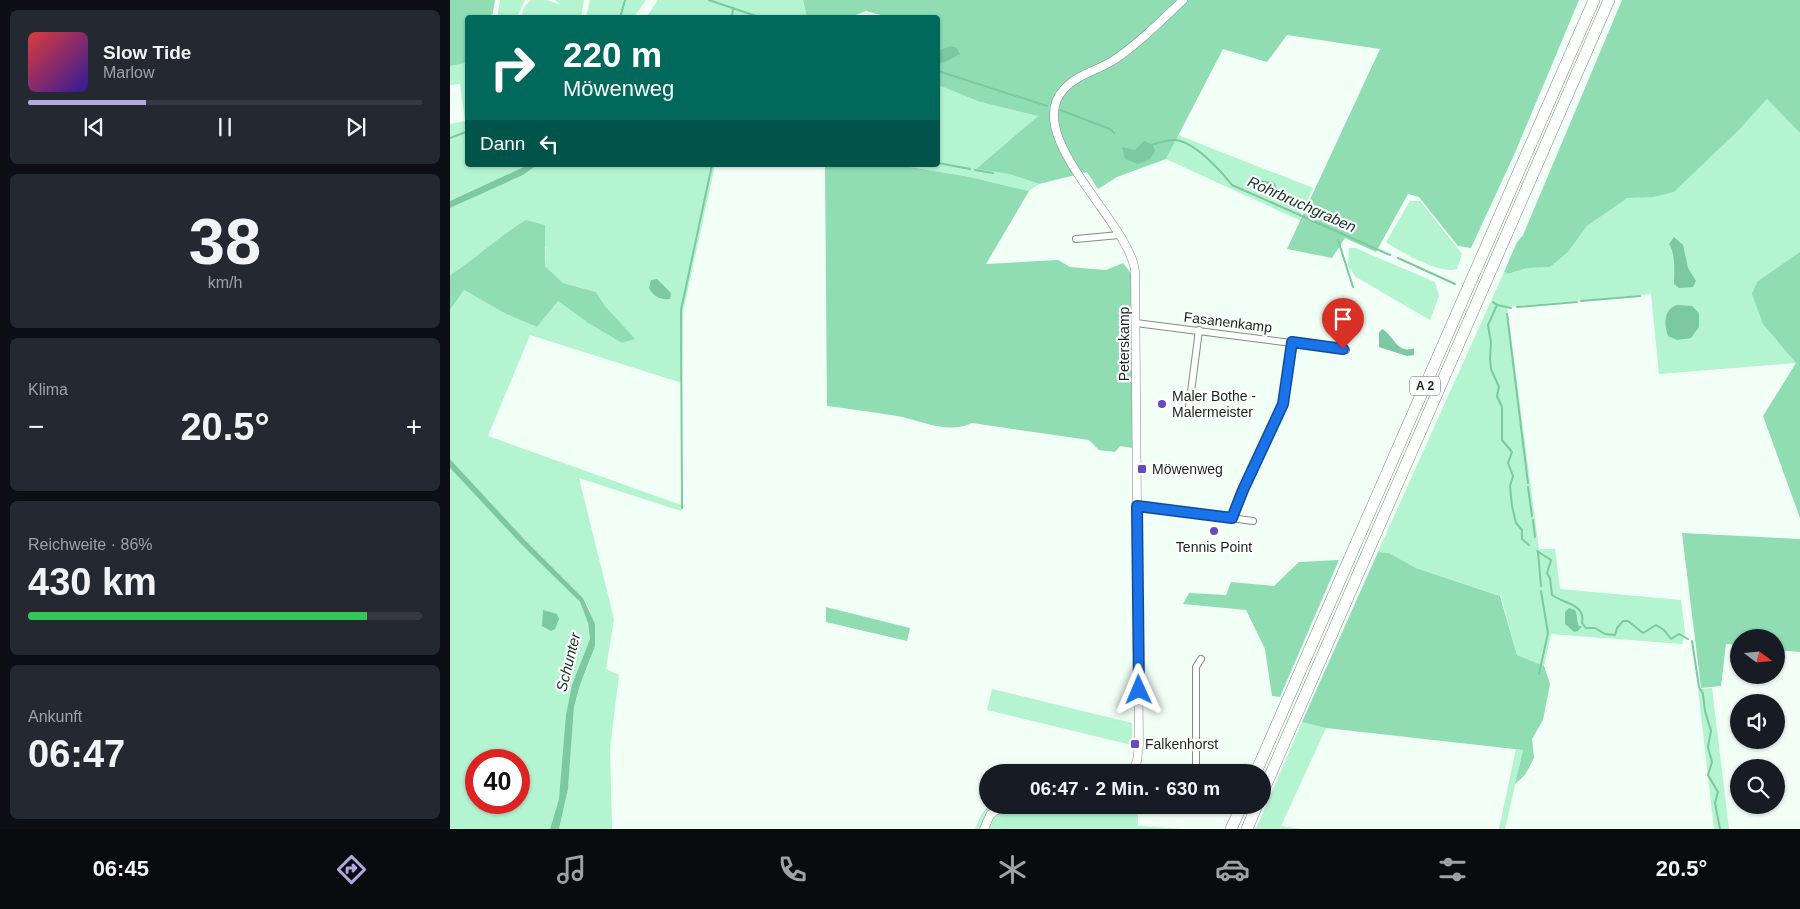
<!DOCTYPE html>
<html lang="de">
<head>
<meta charset="utf-8">
<style>
  body { margin:0; font-family:Helvetica,sans-serif; background:#242831; color:#f1f3f6; height:100vh; display:flex; flex-direction:column; font-size:19px; white-space:nowrap }
  * { box-sizing:border-box; margin:0 }
  p { font-size:16px; color:#9ea1a6 }
  .icon { flex:none; width:28px; height:28px; fill:none; stroke:currentColor; stroke-width:2; stroke-linecap:round; stroke-linejoin:round }
  .map { position:relative; flex:1; overflow:hidden }
  .panel { display:flex; flex-direction:column; gap:10px; padding:10px; background:#0d0f14; width:450px }
  .panel>* { flex:none }
  .top-card { position:absolute; left:15px; top:15px; width:475px; height:152px; border-radius:5px; box-shadow:0 1px 4px #0004; background:#00695c; color:#fff; overflow:hidden }
  .needle { width:32px; rotate:106deg }
  .fabs { position:absolute; left:1280px; top:629px; display:grid; gap:10px }
  .fabs a { display:grid; place-items:center; width:55px; height:55px; border-radius:50%; background:#171b24; box-shadow:0 1px 4px #0004; font-size:25px }
  .speed { position:absolute; left:15px; top:749px; display:flex; gap:10px; font-size:25px; font-weight:700; text-align:center }
  .speed>* { display:grid; place-content:center; width:65px; height:65px; border-radius:50%; background:#171b24; box-shadow:0 1px 4px #0004; line-height:1 }
  .speed .limit { border:8px solid #d22; background:#fff; color:#111 }
  .pin { position:absolute; display:grid; place-items:center; width:42px; height:42px; color:#fff; margin:-51px -21px; border-radius:50% 50% 50% 0; rotate:-45deg; box-shadow:0 0 5px #0007 }
  .pin .icon { rotate:45deg }
  .me { position:absolute; width:55px; margin:-28px; rotate:359deg; stroke-linejoin:round; filter:drop-shadow(0 0 4px #0008) }
  .turn { display:flex; align-items:center; gap:18px; height:105px; padding:0 15px; font-size:22px }
  .turn .icon { width:65px; height:65px; stroke-width:2.5 }
  .turn b { display:block; font-size:35px; line-height:42px }
  .then { display:flex; align-items:center; height:48px; padding:0 15px; background:#0003; gap:10px; font-size:19px }
  .big { font-size:38px; font-weight:600; line-height:1.1 }
  .panel .tile { flex:1; display:flex; flex-direction:column; justify-content:center; gap:8px; min-width:0; padding:0 18px; border-radius:8px; background:#242831 }
  .panel .dial { align-items:center; gap:0 }
  .dial b { font-size:65px; line-height:1 }
  .song { display:flex; align-items:center; gap:15px }
  .cover { width:60px; height:60px; border-radius:8px; background:linear-gradient(135deg,hsl(0 70% 55%),hsl(250 70% 35%)) }
  .played { height:5px; border-radius:2px; background:linear-gradient(90deg,#b2a7df 30%,#363941 30%) }
  .keys { display:flex; justify-content:space-around; direction:ltr }
  .heat { display:flex; justify-content:space-between; align-items:center; font-size:28px; direction:ltr }
  .charge { height:8px; border-radius:4px; background:linear-gradient(90deg,#34c759 86%,#363941 0) }
  .trip { position:absolute; left:529px; top:764px; width:292px; height:50px; border-radius:25px; background:#171b24; box-shadow:0 1px 4px #0004; font-weight:600; line-height:50px; text-align:center }
  .menu { display:flex; height:80px; justify-content:space-around; align-items:center; background:#090b0e; color:#9ea1a6 }
  .menu .icon { width:35px; height:35px }
  .menu .current { color:#b2a7df }
  .menu b { font-size:22px; color:#f1f3f6 }
  main { display:flex; flex:1; min-height:0 }
  .map>svg:first-child { display:block }
  .green { fill:#b4f4d1; fill-rule:evenodd }
  .forest { fill:#90ddb4 }
  .water { fill:#7cc8a0 }
  .lines { fill:none; stroke-linecap:round; stroke-linejoin:round }
  .stream { stroke:#7cc8a0; stroke-width:2 }
  .minor-casing { stroke:#7f8e85; stroke-width:8 }
  .tertiary-casing { stroke:#7f8e85; stroke-width:9 }
  .motorway-casing { stroke:#7f8e85; stroke-width:12 }
  .minor { stroke:#fff; stroke-width:6 }
  .tertiary { stroke:#fff; stroke-width:8 }
  .motorway { stroke:#fff; stroke-width:11 }
  .route-casing { stroke:#114b97; stroke-width:12 }
  .route { stroke:#1a73e8; stroke-width:9 }
  .poi-dot { fill:#644ac3; stroke:#fff; stroke-width:2 }
  .labels { text-anchor:middle; dominant-baseline:central; stroke-width:4.5; stroke-linejoin:round; paint-order:stroke }
  .shield { fill:#fff; stroke:#606462; stroke-width:1 }
  .shield-label { font-size:12px; font-weight:bold; fill:#1c221e }
  .street-label { font-size:14px; fill:#1c221e; stroke:#fff }
  .poi-label { font-size:14px; fill:#1c221e; stroke:#fff; text-anchor:start }
  .water-label { font-size:15px; font-style:italic; fill:#133525; stroke:#fff }
</style>
</head>
<body>
<main>
<section class="panel">
<div class="tile">
<div class="song"><i class="cover"></i><div><b>Slow Tide</b><p>Marlow</p></div></div>
<div class="played"></div>
<div class="keys"><svg class="icon" aria-label="previous" viewBox="0 0 24 24"><path d="M18 5L8 12l10 7zM5 5v14"/></svg><svg class="icon" aria-label="pause" viewBox="0 0 24 24"><path d="M8 5v14M16 5v14"/></svg><svg class="icon" aria-label="next" viewBox="0 0 24 24"><path d="M6 5l10 7-10 7zM19 5v14"/></svg></div>
</div>
<div class="tile dial"><b>38</b><p>km/h</p></div>
<div class="tile"><p>Klima</p>
<div class="heat"><a>−</a><b class="big">20.5°</b><a>+</a></div>
</div>
<div class="tile"><p>Reichweite · 86%</p><b class="big">430 km</b><div class="charge"></div></div>
<div class="tile"><p>Ankunft</p><b class="big">06:47</b></div>
</section>
<div class="map">
<svg width="1350" height="829" viewBox="0 0 1350 829">
  <rect width="100%" height="100%" fill="#f1fff6"/>
  <!-- green -->
  <g class="green">
    <polygon points="50,0 75,0 67,17 47,18"/>
    <polygon points="81,0 96,0 111,5 105,0 134,0 131,17 71,18 74,7"/>
    <polygon points="140,0 196,0 184,17 136,18"/>
    <polygon points="208,0 353,0 357,17 196,18"/>
    <polygon points="17,63 18,165 78,165 0,201 0,124 15,121 10,84 0,85 0,66"/>
    <polygon points="488,85 530,102 588,116 526,169 559,174 589,184 579,191 520,177 448,165 488,165"/>
    <polygon points="1317,99 1350,133 1350,252 1347,363 1209,374 1201,294 1057,307 1089,549 1105,549 1110,589 1231,600 1235,632 1232,644 1101,634 1094,666 1067,655 1051,596 966,568 939,553 928,552 1054,272 1059,274 1078,268 1100,267 1118,252 1137,226 1177,197 1204,197 1224,192 1289,130"/>
    <polygon points="728,135 863,188 849,220 716,159"/>
    <polygon points="87,165 265,165 233,312 232,383 80,335 38,436 234,506 231,511 129,478 164,619 156,669 169,675 160,748 162,829 109,829 118,789 124,707 130,685 141,658 140,610 133,598 75,540 0,459 0,310 14,290 56,314 87,327 108,301 138,323 172,343 184,339 155,306 146,292 113,283 95,266 96,247 18,263 0,275 0,208 73,175"/>
    <path d="M960 201H970L1012 254 1007 269C990 275 951 252 936 242Z"/>
    <polygon points="899,248 905,248 985,282 989,296 980,320 906,277 898,266"/>
    <path d="M0 468 72 545 130 602 138 623 140 639 136 654 122 685 109 799 100 829H0ZM26 760H69V802H26Z"/>
    <polygon points="1262,688 1279,829 1264,829 1248,689"/>
    <polygon points="542,689 682,723 682,745 537,710"/>
    <polygon points="852,722 876,728 831,826 852,829 806,829"/>
    <polygon points="1066,749 1073,750 1055,829 1049,829"/>
    <polygon points="539,805 688,805 688,826 734,829 525,829 531,815"/>
  </g>
  <!-- forest -->
  <g class="forest">
    <polygon points="0,0 45,0 42,17 18,18 17,63 0,66"/>
    <polygon points="353,0 1129,0 1064,155 1021,248 1008,246 969,197 958,194 926,252 895,238 882,258 837,249 930,49 837,35 817,62 773,49 716,159 667,177 648,189 637,172 589,184 559,174 526,169 588,116 530,102 488,85 488,18 438,17 416,11 400,17 357,17"/>
    <polygon points="1172,0 1350,0 1350,133 1317,99 1289,130 1224,192 1204,197 1177,198 1137,226 1118,252 1100,267 1078,268 1058,274 1054,272 1067,242 1073,235"/>
    <path d="M375 165H448L520 177 579 191 536 264 608 260 620 267 656 270 673 263 683 276 682 448 670 446 665 452 649 450 639 440 522 423C498 435 470 420 447 416 424 412 400 409 377 406Z"/>
    <path d="M76 220 95 225V266L113 283 146 292 155 306 185 339 172 343 138 323 108 301 87 327 56 314 14 290 0 310V275C27 258 49 236 76 220Z"/>
    <polygon points="1350,252 1350,518 1313,416 1346,363 1313,324 1302,294 1307,282"/>
    <polygon points="1232,533 1350,539 1350,652 1326,650 1326,638 1289,638 1289,645 1276,644 1271,686 1251,688"/>
    <polygon points="928,552 939,553 966,568 1050,596 1067,655 1094,666 1100,684 1093,720 1082,739 1084,758 1075,775 1065,784 1073,750 876,728 852,722"/>
    <polygon points="889,560 830,697 822,696 815,649 796,610 733,604 739,593 776,595 781,582 824,586 849,562"/>
    <polygon points="376,607 460,628 457,641 376,622"/>
  </g>
  <!-- water -->
  <g class="water">
    <polygon points="501,46 507,48 510,54 495,62 489,63 489,50"/>
    <polygon points="694,141 703,145 705,151 700,159 688,164 675,159 672,147 685,150"/>
    <polygon points="78,165 87,165 73,175 0,208 0,201"/>
    <polygon points="802,178 825,183 828,193 821,198 797,184"/>
    <path d="M1224 237 1233 245 1238 268 1246 281 1243 287 1229 288 1224 284C1224 272 1226 255 1219 244Z"/>
    <path d="M207 279 221 293 220 299C210 300 204 297 199 288L201 280Z"/>
    <path d="M1227 305 1242 306 1249 313V327L1241 338 1227 340 1218 336C1214 324 1213 310 1227 305Z"/>
    <path d="M932 329C943 334 947 355 964 348V355L957 356 929 347V333Z"/>
    <polygon points="0,459 75,540 133,598 145,624 145,646 130,685 124,707 118,789 109,829 100,829 109,799 116,715 122,685 140,639 138,623 130,602 72,545 0,468"/>
    <path d="M1119 608 1125 610C1128 615 1126 621 1129 626H1132L1128 631 1124 632 1115 624V612Z"/>
    <polygon points="93,610 107,614 109,619 105,629 101,631 92,626"/>
  </g>
  <g class="lines">
    <!-- stream -->
    <g class="stream">
      <polyline points="259,0 312,18"/>
      <polyline points="170,18 175,0"/>
      <polyline points="282,18 283,8"/>
      <polyline points="488,71 597,106"/>
      <polyline points="610,110 660,129 664,133"/>
      <polyline points="0,138 18,131"/>
      <path d="M701 145C708 143 716 140 724 140 743 140 771 171 782 185L940 255"/>
      <polyline points="488,163 520,169"/>
      <polyline points="525,170 543,173"/>
      <polyline points="888,240 903,287"/>
      <polyline points="948,258 1005,284"/>
      <polyline points="1131,301 1190,296"/>
      <polyline points="1043,302 1047,305 1038,325 1041,342 1040,359 1041,369 1049,387 1047,396 1052,407 1052,440 1062,452 1058,463 1063,476 1060,486 1062,506 1066,523 1072,530 1072,539 1079,545"/>
      <polyline points="1047,305 1061,308"/>
      <polyline points="1067,307 1127,302"/>
      <polyline points="1057,314 1078,483"/>
      <polyline points="1078,487 1082,516"/>
      <polyline points="232,508 231,310 262,165"/>
      <polyline points="1083,520 1085,537"/>
      <path d="M1087 551 1101 560 1097 573 1100 578 1102 595C1114 604 1136 604 1132 623L1136 628H1145L1155 634 1165 635 1167 628 1173 621H1178L1193 633 1206 625 1214 630 1221 639 1229 634 1238 639"/>
      <polyline points="1088,552 1091,586"/>
      <polyline points="1242,641 1249,687 1253,694 1255,711 1261,731 1258,747 1262,762 1258,775 1268,792 1265,803 1270,829"/>
      <polyline points="1089,674 1098,633 1091,591"/>
    </g>
    <defs>
      <g id="minor">
        <polyline points="626,239 669,235"/>
        <polyline points="686,323 896,350"/>
        <polyline points="738,415 749,330"/>
        <polyline points="687,506 803,521"/>
        <polyline points="782,518 793,490 833,404 842,342"/>
        <polyline points="746,772 746,667 751,659"/>
      </g>
      <g id="tertiary">
        <path d="M682 772 687 761 689 745 685 271C679 221 569 134 615 88 628 74 649 70 664 60 689 43 711 21 733 0"/>
        <polyline points="534,829 540,815 553,805"/>
      </g>
      <g id="motorway">
        <polyline points="806,772 1144,0"/>
        <polyline points="812,794 1159,0"/>
        <polyline points="781,829 792,805"/>
        <polyline points="797,829 807,805"/>
      </g>
    </defs>
    <!-- minor casing -->
    <use href="#minor" class="minor-casing"/>
    <!-- tertiary casing -->
    <use href="#tertiary" class="tertiary-casing"/>
    <!-- motorway casing -->
    <use href="#motorway" class="motorway-casing"/>
    <!-- minor -->
    <use href="#minor" class="minor"/>
    <!-- tertiary -->
    <use href="#tertiary" class="tertiary"/>
    <!-- motorway -->
    <use href="#motorway" class="motorway"/>
  </g>
  <g class="lines">
    <defs>
      <polyline id="route" points="689,690 687,506 782,518 793,490 833,404 842,342 893,349"/>
    </defs>
    <!-- route casing -->
    <use href="#route" class="route-casing"/>
    <!-- route -->
    <use href="#route" class="route"/>
  </g>
  <!-- markers -->
  <g class="poi-dot">
    <circle cx="712" cy="404" r="5"/>
    <rect x="687" y="464" width="10" height="10" rx="2.5"/>
    <circle cx="764" cy="531" r="5"/>
    <rect x="680" y="739" width="10" height="10" rx="2.5"/>
  </g>
  <g class="labels">
    <!-- shield labels -->
    <rect class="shield" x="960" y="376.5" width="30" height="19" rx="4"/>
    <g class="shield-label">
      <text x="975" y="386">A 2</text>
    </g>
    <!-- street labels -->
    <g class="street-label">
      <text transform="translate(778 322) rotate(7)">Fasanenkamp</text>
      <text transform="translate(674 344) rotate(-90)">Peterskamp</text>
    </g>
    <!-- poi labels -->
    <g class="poi-label">
      <text x="722" y="396">Maler Bothe -<tspan x="722" dy="16">Malermeister</tspan></text>
      <text x="702" y="469">Möwenweg</text>
      <text x="764" y="547" text-anchor="middle">Tennis Point</text>
      <text x="695" y="744">Falkenhorst</text>
    </g>
    <!-- water labels -->
    <g class="water-label">
      <text transform="translate(852 204) rotate(24)">Rohrbruchgraben</text>
      <text transform="translate(118 662) rotate(-76)">Schunter</text>
    </g>
  </g>
</svg>
<div class="fabs">
<a><svg class="needle" viewBox="-14 -14 28 28"><path d="M0-13l5 13h-10z" fill="#e53935"/><path d="M0 13l5-13h-10z" fill="#9ea1a6"/></svg></a>
<a><svg class="icon" aria-label="sound" viewBox="0 0 24 24"><path d="M4 9h4l5-4v14l-5-4H4zM17 9q2 3 0 6"/></svg></a>
<a><svg class="icon" aria-label="search" viewBox="0 0 24 24"><circle cx="10" cy="10" r="6"/><path d="M15 15l6 6"/></svg></a>
</div>
<div class="speed"><div class="limit">40</div></div>
<div class="pin" style="left:893px;top:349px;background:#d93025"><svg class="icon" aria-label="arrive" viewBox="0 0 24 24"><path d="M6 21V4h12l-3 4 3 4H6"/></svg></div>
<svg class="me" style="left:689px;top:690px" viewBox="-20 -20 40 40"><path d="M0-17L14 15 0 8-14 15z" fill="#1a73e8" stroke="#fff" stroke-width="4"/></svg>
<div class="trip">06:47 · 2 Min. · 630 m</div>
<div class="top-card">
<div class="turn"><svg class="icon" aria-label="right" viewBox="0 0 24 24"><path d="M7 20v-9h11M14 6l5 5-5 5"/></svg><div><b>220 m</b>Möwenweg</div></div>
<div class="then">Dann<svg class="icon" aria-label="left" viewBox="0 0 24 24"><path d="M17 20v-9H6M10 6l-5 5 5 5"/></svg></div>
</div>
</div>
</main>
<nav class="menu">
<b>06:45</b>
<svg class="icon current" aria-label="directions" viewBox="0 0 24 24"><path d="M12 3l9 9-9 9-9-9zM9 14v-3h6M13 9l2 2-2 2"/></svg>
<svg class="icon" aria-label="music" viewBox="0 0 24 24"><path d="M9 18V5l10-2v13"/><circle cx="6" cy="18" r="3"/><circle cx="16" cy="16" r="3"/></svg>
<svg class="icon" aria-label="phone" viewBox="0 0 24 24"><path d="M5 4h4l2 5-3 2q2 4 5 5l2-3 5 2v4C11 20 4 13 5 4z"/></svg>
<svg class="icon" aria-label="climate" viewBox="0 0 24 24"><path d="M12 3v18M4 7l16 10M4 17L20 7"/></svg>
<svg class="icon" aria-label="car" viewBox="0 0 24 24"><path d="M5 17H2v-5l4-1 3-4h7l3 4 3 1v5h-3M9 17h6M6 11h13"/><circle cx="7" cy="17" r="2"/><circle cx="17" cy="17" r="2"/></svg>
<svg class="icon" aria-label="filters" viewBox="0 0 24 24"><path d="M4 7h16M4 17h16"/><circle cx="9" cy="7" r="2"/><circle cx="15" cy="17" r="2"/></svg>
<b>20.5°</b>
</nav>
</body>
</html>
